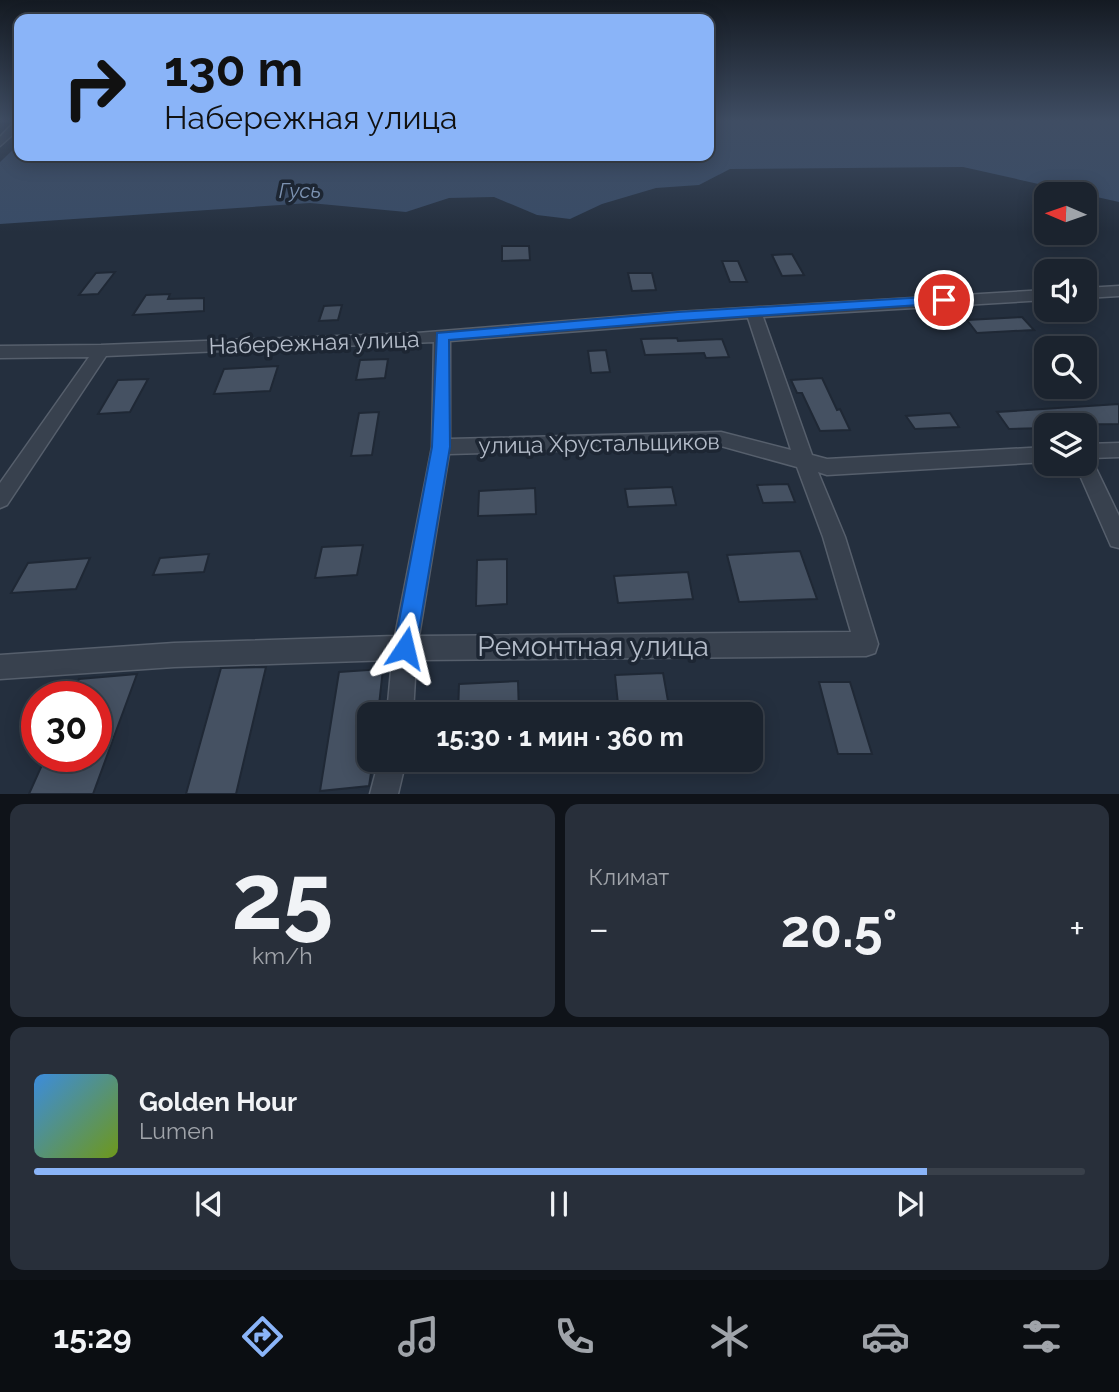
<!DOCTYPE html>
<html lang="ru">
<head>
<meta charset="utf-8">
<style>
  body { margin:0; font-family:Raleway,sans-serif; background:#282f3a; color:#f1f3f6; height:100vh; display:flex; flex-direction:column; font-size:26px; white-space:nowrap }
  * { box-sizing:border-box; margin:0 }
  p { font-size:23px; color:#a0a4aa }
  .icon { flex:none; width:38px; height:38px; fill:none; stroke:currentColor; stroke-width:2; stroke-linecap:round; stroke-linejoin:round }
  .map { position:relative; height:794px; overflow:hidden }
  .panel { display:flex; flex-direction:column; gap:10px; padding:10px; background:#0f1319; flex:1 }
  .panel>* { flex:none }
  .banner { position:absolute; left:14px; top:14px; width:700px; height:147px; border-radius:14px; box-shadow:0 4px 18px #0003,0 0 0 2px #39404a; background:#8ab4f8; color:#111; overflow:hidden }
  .needle { width:46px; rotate:272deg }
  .tools { position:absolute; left:1034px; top:182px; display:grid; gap:14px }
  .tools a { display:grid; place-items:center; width:63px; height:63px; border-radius:14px; background:#1b232e; box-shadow:0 4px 18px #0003,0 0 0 2px #39404a; font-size:35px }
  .speed { position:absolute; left:21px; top:681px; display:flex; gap:14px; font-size:35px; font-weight:700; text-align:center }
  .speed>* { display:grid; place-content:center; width:91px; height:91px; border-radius:50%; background:#1b232e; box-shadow:0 4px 18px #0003,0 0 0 2px #39404a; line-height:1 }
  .speed .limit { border:10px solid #d22; background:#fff; color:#111 }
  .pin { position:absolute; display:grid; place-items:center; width:60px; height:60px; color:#fff; margin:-30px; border:4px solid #fff; border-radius:50%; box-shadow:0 2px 7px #0007 }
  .me { position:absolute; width:77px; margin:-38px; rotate:10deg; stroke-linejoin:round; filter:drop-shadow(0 0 5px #0008) }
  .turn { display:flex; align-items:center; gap:24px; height:147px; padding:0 35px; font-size:32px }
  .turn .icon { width:91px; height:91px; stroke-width:2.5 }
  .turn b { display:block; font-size:49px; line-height:60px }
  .big { font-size:52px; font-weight:700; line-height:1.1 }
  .panel .widget { flex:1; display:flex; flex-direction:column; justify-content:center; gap:10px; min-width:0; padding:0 24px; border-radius:14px; background:#282f3a }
  .panel .dial { align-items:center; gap:0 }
  .dial b { font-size:91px; line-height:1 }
  .song { display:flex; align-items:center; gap:21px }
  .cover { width:84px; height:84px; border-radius:10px; background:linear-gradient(135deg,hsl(210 70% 55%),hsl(80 70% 35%)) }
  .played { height:7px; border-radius:4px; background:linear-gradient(90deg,#8ab4f8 85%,#39404a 85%) }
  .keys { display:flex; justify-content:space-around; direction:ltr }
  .heat { display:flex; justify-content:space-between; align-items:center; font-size:38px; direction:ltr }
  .panel .tiles { flex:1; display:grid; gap:10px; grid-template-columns:1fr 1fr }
  .widget:last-child { grid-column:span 2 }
  .trip { position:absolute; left:357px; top:702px; width:406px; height:70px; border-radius:14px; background:#1b232e; box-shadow:0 4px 18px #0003,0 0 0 2px #39404a; font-weight:700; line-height:70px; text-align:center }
  .dock { display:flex; height:112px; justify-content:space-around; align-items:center; background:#0b0e12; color:#a0a4aa }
  .dock .icon { width:49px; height:49px }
  .dock .on { color:#8ab4f8 }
  .dock b { font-size:32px; color:#f1f3f6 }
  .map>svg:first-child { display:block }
  .water { fill:#394c67 }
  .building { fill:#455162; stroke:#1f2835; stroke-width:2 }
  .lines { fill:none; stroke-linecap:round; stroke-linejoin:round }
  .minor-casing { stroke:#565f6c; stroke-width:3 }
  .minor { fill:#38414e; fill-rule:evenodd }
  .route { fill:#1a73e8; stroke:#114b97; stroke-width:2 }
  .labels { text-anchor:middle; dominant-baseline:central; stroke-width:7; stroke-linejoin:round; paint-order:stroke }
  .far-water-label { font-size:21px; font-style:italic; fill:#7c92b1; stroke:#1d2633 }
  .street-label { font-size:23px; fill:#b4bcc9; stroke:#1d2633 }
  .near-street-label { font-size:28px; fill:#b4bcc9; stroke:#1d2633 }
</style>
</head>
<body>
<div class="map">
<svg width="1119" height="794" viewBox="0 0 1119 794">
  <rect width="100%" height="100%" fill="#242f3e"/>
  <!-- water -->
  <polygon class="water" points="709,121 1119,121 1119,202 963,167 730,169 699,185 656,188 602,204 570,219 537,215 494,197 449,198 406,212 310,203 0,224 0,162 19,144 19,156 709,156"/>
  <!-- building -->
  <g class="building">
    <polygon points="502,246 529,246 530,260 502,261"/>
    <polygon points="792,254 804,275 782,276 772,255"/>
    <polygon points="722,261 738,261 747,282 730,282"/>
    <polygon points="115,272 98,294 79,295 96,273"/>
    <polygon points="628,273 652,273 656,290 632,291"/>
    <polygon points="170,294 168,299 204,298 204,311 133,315 146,295"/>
    <polygon points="342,305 338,320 319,321 324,306"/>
    <polygon points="1022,317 1034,330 977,333 967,320"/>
    <polygon points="677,338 678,341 722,339 729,357 706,358 704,353 645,355 641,339"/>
    <polygon points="606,350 610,372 591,373 588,351"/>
    <polygon points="388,359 385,378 356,380 360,360"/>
    <polygon points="278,366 270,391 214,394 224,369"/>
    <polygon points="822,378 837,410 840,409 850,430 820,431 802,393 797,393 791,380"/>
    <polygon points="148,379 130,412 98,414 118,380"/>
    <polygon points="1119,404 1119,424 1046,425 1046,428 1009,429 997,412"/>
    <polygon points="379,412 372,455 351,456 359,413"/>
    <polygon points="950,413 959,427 915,429 906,416"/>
    <polygon points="788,484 795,502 763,503 757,485"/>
    <polygon points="672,487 676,505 628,507 625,489"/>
    <polygon points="535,488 536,514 478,516 479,491"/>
    <polygon points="363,545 357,575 315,578 322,547"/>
    <polygon points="800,551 817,599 739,602 727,555"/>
    <polygon points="209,554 204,572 153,575 160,558"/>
    <polygon points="90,558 76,589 11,593 28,563"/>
    <polygon points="507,559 507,604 476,606 477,560"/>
    <polygon points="688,572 693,599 618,603 614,576"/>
    <polygon points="266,667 236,794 186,794 221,668"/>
    <polygon points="383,669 378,714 369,714 369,760 373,760 369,786 320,791 339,672"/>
    <polygon points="663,673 668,701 618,704 615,675"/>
    <polygon points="137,674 93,794 29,794 46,756 96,756 96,696 71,696 79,679"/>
    <polygon points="518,681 519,714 458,714 459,684"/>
    <polygon points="819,682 850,682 872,754 838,754"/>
  </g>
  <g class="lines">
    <defs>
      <g id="minor">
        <polygon points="15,121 19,121 19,129 0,146 0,137"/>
        <polygon points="1119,286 1119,296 1085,298 1085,288"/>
        <path d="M1046 290V300L763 317 812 455 827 459 1046 447V462L827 475 818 472 845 537 878 644 875 653 866 656 416 660 413 714H387L392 660 174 667 0 679V655L174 643 395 636 432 447 434 342 106 356 7 505 0 508V483L89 357 0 358V346L101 345 417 333 678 312ZM748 318 791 450 721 432 450 439V341ZM721 446 797 467 823 537 851 632 419 636 449 454Z"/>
        <polygon points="1119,443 1119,457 1091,458 1119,516 1119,548 1111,546 1075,464 1085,464 1085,444"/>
        <polygon points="379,760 406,760 398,794 370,794"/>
      </g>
    </defs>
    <!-- minor casing -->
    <use href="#minor" class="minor-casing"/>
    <!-- minor -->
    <use href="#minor" class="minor"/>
  </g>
  <!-- sky -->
  <linearGradient id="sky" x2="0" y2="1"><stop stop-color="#141a22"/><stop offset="0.52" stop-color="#3f4d63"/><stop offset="1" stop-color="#3f4d63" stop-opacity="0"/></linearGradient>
  <rect width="1119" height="232" fill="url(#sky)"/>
  <!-- route -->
  <polygon class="route" points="944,296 951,300 949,303 678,321 449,340 450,447 416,648 413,655 405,659 398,655 394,648 432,447 437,333 678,312"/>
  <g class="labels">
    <!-- far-water labels -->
    <g class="far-water-label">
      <text x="300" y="190">Гусь</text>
    </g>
    <!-- street labels -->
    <g class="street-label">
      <text transform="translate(314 342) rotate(-2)">Набережная улица</text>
      <text transform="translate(599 443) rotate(-1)">улица Хрустальщиков</text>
    </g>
    <!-- near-street labels -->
    <g class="near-street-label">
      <text x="593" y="646">Ремонтная улица</text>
    </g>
  </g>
</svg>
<div class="tools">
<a><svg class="needle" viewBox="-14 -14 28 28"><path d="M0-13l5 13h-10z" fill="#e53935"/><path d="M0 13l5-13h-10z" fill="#a0a4aa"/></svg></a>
<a><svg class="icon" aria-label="sound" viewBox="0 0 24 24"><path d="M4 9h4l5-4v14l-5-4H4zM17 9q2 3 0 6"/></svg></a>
<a><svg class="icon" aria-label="search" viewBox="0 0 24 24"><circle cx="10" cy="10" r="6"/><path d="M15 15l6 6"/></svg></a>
<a><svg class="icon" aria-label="layers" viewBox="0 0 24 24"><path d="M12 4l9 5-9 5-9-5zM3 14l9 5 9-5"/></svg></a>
</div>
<div class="speed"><div class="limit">30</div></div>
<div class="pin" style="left:944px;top:300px;background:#d93025"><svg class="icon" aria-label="arrive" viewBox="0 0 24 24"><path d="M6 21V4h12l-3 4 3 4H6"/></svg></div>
<svg class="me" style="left:405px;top:648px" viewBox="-20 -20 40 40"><path d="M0-17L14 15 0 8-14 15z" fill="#1a73e8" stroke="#fff" stroke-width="4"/></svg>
<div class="trip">15:30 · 1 мин · 360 m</div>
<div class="banner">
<div class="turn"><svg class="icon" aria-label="right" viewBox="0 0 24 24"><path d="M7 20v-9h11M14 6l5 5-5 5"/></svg><div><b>130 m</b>Набережная улица</div></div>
</div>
</div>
<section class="panel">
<div class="tiles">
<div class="widget dial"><b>25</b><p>km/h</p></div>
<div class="widget"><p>Климат</p>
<div class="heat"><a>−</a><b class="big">20.5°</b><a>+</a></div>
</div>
<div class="widget">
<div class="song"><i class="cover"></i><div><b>Golden Hour</b><p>Lumen</p></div></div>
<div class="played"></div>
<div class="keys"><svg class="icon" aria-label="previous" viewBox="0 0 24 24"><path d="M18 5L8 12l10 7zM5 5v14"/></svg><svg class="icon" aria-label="pause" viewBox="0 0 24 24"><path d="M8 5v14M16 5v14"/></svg><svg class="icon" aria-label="next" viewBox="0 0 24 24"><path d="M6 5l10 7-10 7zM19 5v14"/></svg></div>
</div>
</div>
</section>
<nav class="dock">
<b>15:29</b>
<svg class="icon on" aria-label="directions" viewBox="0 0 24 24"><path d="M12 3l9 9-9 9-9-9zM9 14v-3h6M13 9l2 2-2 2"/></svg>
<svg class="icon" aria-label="music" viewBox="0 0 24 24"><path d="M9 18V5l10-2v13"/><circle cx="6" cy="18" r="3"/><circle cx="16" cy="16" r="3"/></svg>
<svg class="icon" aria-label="phone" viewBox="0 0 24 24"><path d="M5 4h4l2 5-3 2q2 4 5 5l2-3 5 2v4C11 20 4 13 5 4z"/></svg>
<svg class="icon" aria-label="climate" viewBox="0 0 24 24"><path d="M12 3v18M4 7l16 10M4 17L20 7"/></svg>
<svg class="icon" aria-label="car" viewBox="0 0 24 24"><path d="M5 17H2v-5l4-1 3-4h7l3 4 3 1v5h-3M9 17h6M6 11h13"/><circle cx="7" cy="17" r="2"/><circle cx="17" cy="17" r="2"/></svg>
<svg class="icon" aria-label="filters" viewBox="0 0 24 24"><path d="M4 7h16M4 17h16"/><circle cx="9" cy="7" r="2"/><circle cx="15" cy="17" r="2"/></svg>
</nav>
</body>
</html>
